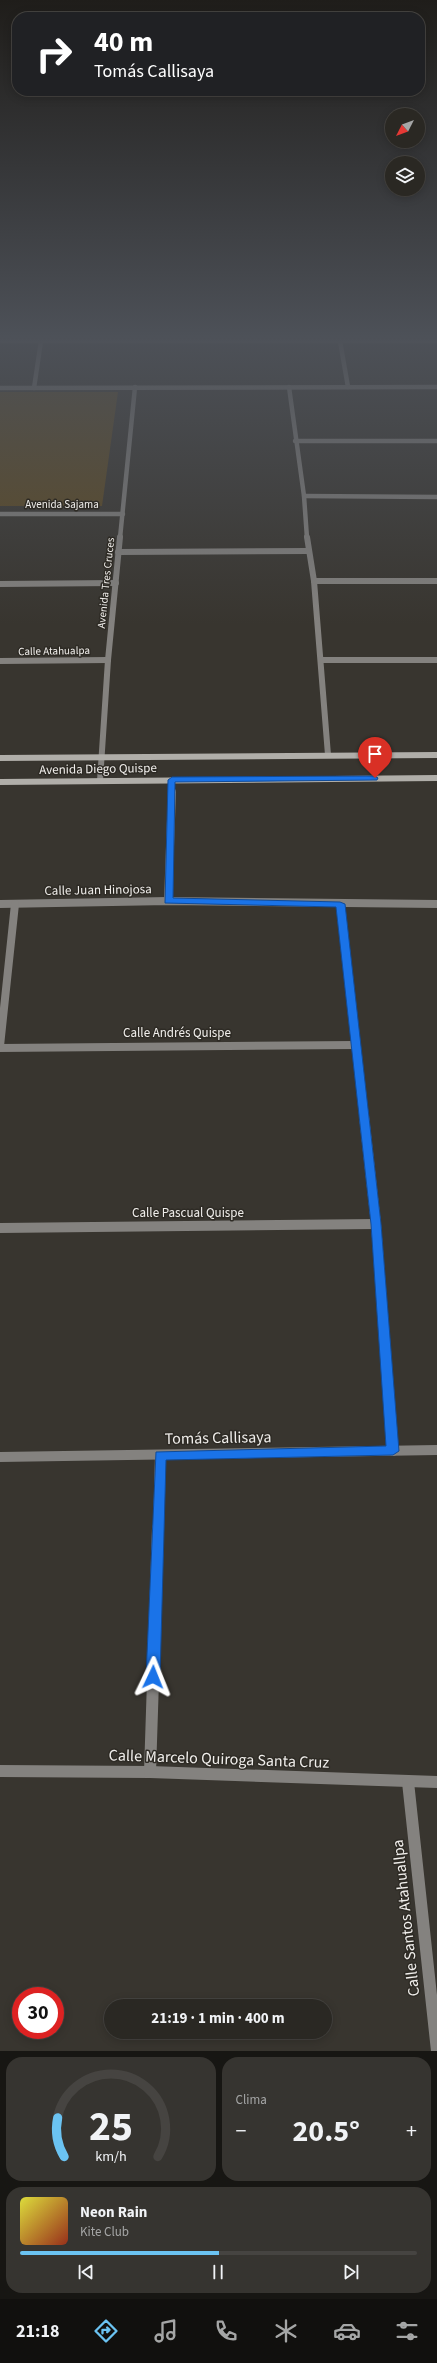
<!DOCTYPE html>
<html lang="es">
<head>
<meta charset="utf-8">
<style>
  body { margin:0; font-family:"Source Sans 3",sans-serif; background:#363430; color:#f1f3f6; height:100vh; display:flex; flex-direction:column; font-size:15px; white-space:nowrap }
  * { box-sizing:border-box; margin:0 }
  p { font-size:13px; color:#a5a6a6 }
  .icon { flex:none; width:22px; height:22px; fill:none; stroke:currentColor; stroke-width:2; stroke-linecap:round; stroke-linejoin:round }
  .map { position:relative; height:2051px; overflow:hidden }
  .side { display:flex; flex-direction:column; gap:6px; padding:6px; background:#171613; flex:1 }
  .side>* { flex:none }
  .top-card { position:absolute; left:12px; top:12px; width:413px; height:84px; border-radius:16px; box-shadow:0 2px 10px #0003,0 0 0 1px #464441; background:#202124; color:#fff; overflow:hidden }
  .needle { width:26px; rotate:228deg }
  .tools { position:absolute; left:385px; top:108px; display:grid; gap:8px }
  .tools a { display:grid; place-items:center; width:40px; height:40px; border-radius:50%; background:#2a2823; box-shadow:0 2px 10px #0003,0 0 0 1px #464441; font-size:20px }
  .speed { position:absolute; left:12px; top:1987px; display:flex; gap:8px; font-size:20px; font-weight:700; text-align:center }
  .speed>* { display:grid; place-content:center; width:52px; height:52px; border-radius:50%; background:#2a2823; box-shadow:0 2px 10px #0003,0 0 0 1px #464441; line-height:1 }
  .speed .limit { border:6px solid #d22; background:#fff; color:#111 }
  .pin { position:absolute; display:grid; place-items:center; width:34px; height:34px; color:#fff; margin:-41px -17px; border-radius:50% 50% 50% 0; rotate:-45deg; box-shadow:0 0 4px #0007 }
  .pin .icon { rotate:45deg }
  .me { position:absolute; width:44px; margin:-22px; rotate:2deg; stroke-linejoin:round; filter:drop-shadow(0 0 3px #0008) }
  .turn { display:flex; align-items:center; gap:14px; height:84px; padding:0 16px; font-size:18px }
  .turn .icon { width:52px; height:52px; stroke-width:2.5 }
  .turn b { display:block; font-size:28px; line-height:34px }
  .big { font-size:30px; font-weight:700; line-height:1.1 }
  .side .tile { flex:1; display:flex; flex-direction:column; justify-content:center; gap:6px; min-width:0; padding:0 14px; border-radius:16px; background:#363430 }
  .side .dial { align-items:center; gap:0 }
  .dial svg { height:104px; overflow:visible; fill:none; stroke:#464441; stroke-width:7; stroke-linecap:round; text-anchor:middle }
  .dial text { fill:#f1f3f6; stroke:none }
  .song { display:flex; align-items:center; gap:12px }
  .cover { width:48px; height:48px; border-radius:6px; background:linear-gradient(135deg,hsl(60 70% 55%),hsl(10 70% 35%)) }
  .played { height:4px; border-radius:2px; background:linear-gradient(90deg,#6bc3f2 50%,#464441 50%) }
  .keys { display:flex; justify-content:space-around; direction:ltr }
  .heat { display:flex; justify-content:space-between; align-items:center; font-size:22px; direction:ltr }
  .side .tiles { flex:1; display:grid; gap:6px; grid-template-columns:1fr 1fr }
  .tile:last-child { grid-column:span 2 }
  .trip { position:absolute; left:104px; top:1999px; width:228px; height:40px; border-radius:20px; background:#2a2823; box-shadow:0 2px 10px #0003,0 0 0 1px #464441; font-weight:700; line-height:40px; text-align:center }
  .tabs { display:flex; height:64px; justify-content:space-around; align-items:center; background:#11100e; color:#a5a6a6 }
  .tabs .icon { width:28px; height:28px }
  .tabs .on { color:#6bc3f2 }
  .tabs b { font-size:18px; color:#f1f3f6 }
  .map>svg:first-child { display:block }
  .green { fill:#5d4920 }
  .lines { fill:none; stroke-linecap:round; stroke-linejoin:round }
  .street-far4 { stroke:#84827f; stroke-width:4.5 }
  .street-far3 { stroke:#84827f; stroke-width:6 }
  .street-far2 { stroke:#84827f; stroke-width:8 }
  .street-far1 { stroke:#84827f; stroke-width:10 }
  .street { stroke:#84827f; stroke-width:12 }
  .secondary { stroke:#b0aea9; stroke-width:6 }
  .route { fill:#1a73e8; stroke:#114b97 }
  .labels { text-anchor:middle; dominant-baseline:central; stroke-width:3; stroke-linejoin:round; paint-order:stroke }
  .far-street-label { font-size:11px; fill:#f0eeeb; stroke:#2e2b25 }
  .street-label { font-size:13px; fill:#f0eeeb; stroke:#2e2b25 }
  .near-street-label { font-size:16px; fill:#f0eeeb; stroke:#2e2b25 }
</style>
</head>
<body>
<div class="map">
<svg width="437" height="2051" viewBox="0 0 437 2051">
  <rect width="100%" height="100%" fill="#38352f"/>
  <!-- green -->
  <polygon class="green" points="0,392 118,392 102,506 0,506"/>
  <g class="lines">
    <!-- street-far4 -->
    <g class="street-far4">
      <polyline points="0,341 437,341"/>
      <polyline points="340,341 348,387"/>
      <polyline points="289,387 304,496 307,538"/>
      <polyline points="0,388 437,387"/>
      <polyline points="34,388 41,341"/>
      <polyline points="295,441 437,441"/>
      <polyline points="304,496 437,497"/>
      <polyline points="0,514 123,514"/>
      <polyline points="120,538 135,387"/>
    </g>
    <!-- street-far3 -->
    <g class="street-far3">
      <polyline points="307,537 314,581 328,755"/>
      <polyline points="118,552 308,551"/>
      <polyline points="314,581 437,581"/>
      <polyline points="0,584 116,583"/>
      <polyline points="321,660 437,660"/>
      <polyline points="0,661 108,660"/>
      <polyline points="100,781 108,660 120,537"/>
      <polyline points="172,793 172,780"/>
    </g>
    <!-- street-far2 -->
    <g class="street-far2">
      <polyline points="168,901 172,792"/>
      <polyline points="0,904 168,901 437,904"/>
      <polyline points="340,904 364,1117"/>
      <polyline points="0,1046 15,904"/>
      <polyline points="0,1048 355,1045"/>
    </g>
    <!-- street-far1 -->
    <g class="street-far1">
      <polyline points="364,1116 376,1224 393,1451"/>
      <polyline points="0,1228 376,1224"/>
      <polyline points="0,1457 437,1450"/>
      <polyline points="158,1529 160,1455"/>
    </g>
    <!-- street -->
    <g class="street">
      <polyline points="0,1771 150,1772 437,1782"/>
      <polyline points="150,1772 158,1528"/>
      <polyline points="408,1782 437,2051"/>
    </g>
    <!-- secondary -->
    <g class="secondary">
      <polyline points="0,758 437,755"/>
      <polyline points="0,782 437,778"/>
    </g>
  </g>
  <!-- sky -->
  <linearGradient id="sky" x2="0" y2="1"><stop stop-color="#1f1d1a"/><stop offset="0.54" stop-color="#4d5158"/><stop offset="1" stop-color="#4d5158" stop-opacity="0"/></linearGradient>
  <rect width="437" height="624" fill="url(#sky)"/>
  <!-- route -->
  <polygon class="route" points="375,776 378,778 377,780 175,782 173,898 340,902 345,904 381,1224 399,1451 393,1455 166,1460 160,1677 158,1681 153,1683 148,1681 146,1677 156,1452 386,1446 371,1224 336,907 165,903 168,780 172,777"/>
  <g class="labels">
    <!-- far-street labels -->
    <g class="far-street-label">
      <text x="62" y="504">Avenida Sajama</text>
      <text transform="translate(106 583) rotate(-84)">Avenida Tres Cruces</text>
      <text transform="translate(54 651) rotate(-1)">Calle Atahualpa</text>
    </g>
    <!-- street labels -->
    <g class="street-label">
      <text transform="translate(98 769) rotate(-1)">Avenida Diego Quispe</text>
      <text transform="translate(98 890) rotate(-1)">Calle Juan Hinojosa</text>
      <text x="177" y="1033">Calle Andrés Quispe</text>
      <text x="188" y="1213">Calle Pascual Quispe</text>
    </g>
    <!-- near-street labels -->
    <g class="near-street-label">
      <text transform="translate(218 1438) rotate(-1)">Tomás Callisaya</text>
      <text transform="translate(219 1759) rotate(2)">Calle Marcelo Quiroga Santa Cruz</text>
      <text transform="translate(406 1918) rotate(-96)">Calle Santos Atahuallpa</text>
    </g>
  </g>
</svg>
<div class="tools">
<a><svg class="needle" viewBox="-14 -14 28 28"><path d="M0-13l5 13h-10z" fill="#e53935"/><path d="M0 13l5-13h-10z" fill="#a5a6a6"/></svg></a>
<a><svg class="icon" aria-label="layers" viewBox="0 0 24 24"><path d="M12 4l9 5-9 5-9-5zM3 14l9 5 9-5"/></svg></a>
</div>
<div class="speed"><div class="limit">30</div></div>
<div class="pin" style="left:375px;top:778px;background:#d93025"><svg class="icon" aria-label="arrive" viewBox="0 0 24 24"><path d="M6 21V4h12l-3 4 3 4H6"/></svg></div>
<svg class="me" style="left:153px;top:1677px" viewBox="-20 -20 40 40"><path d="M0-17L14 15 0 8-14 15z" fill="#1a73e8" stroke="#fff" stroke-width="4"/></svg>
<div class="trip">21:19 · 1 min · 400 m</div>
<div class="top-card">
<div class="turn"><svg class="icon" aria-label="right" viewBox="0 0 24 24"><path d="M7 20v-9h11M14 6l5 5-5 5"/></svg><div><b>40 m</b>Tomás Callisaya</div></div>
</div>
</div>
<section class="side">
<div class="tiles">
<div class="tile dial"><svg viewBox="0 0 100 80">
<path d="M14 69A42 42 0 1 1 86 69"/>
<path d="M14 69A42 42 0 0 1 9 39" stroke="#6bc3f2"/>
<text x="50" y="56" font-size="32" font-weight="700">25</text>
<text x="50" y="72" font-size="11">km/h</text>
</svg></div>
<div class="tile"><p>Clima</p>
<div class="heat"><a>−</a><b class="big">20.5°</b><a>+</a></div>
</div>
<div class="tile">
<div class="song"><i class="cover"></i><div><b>Neon Rain</b><p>Kite Club</p></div></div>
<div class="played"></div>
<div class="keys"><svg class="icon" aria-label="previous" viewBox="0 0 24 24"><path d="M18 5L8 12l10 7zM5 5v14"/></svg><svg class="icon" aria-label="pause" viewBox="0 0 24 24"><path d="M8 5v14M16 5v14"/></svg><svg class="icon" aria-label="next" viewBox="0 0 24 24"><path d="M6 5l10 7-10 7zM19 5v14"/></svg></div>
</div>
</div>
</section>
<nav class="tabs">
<b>21:18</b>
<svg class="icon on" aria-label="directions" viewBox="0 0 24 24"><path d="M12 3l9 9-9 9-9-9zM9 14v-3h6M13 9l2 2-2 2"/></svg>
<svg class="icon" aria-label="music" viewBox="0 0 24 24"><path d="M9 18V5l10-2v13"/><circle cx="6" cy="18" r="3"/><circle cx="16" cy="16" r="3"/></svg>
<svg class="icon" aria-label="phone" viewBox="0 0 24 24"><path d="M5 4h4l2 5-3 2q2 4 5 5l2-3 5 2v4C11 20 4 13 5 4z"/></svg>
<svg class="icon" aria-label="climate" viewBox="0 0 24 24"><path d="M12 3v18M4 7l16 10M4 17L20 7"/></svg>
<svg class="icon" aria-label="car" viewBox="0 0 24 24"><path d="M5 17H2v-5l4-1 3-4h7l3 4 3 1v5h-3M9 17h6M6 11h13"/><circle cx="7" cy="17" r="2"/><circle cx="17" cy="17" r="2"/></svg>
<svg class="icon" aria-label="filters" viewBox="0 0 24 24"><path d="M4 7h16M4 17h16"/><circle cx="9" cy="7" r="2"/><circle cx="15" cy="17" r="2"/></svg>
</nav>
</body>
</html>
